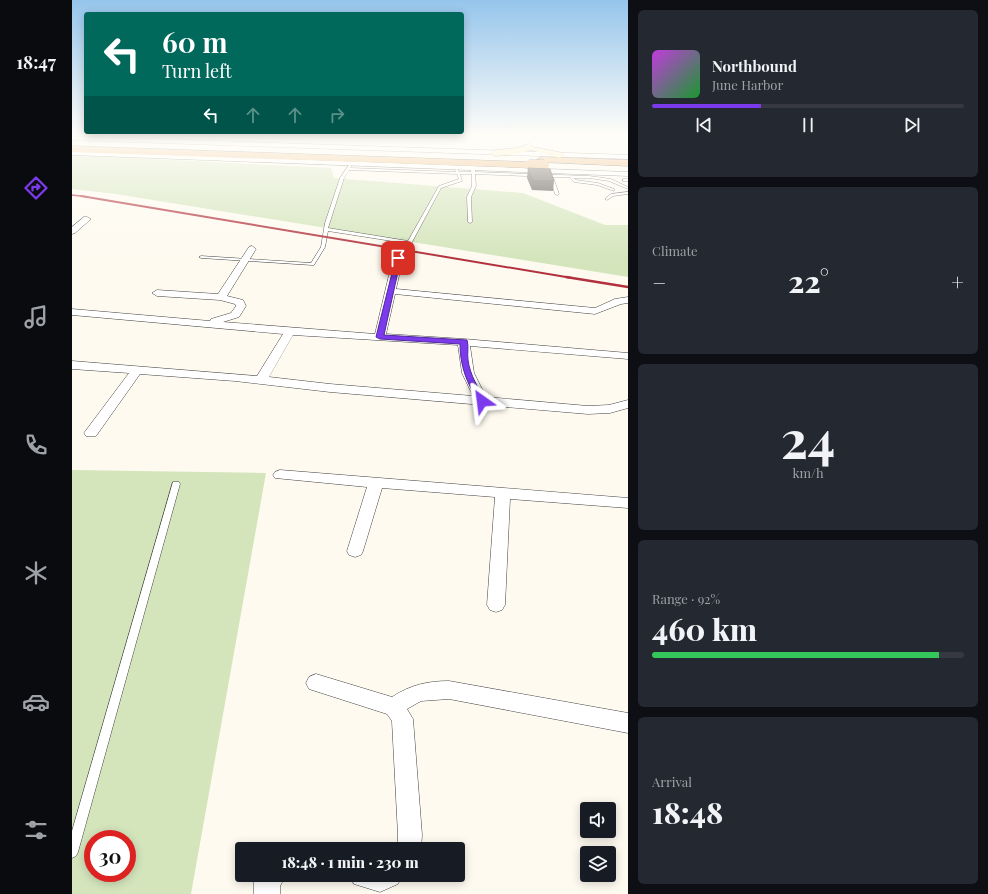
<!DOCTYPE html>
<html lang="en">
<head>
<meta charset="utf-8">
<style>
  body { margin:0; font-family:"Playfair Display",serif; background:#242831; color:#f1f3f6; height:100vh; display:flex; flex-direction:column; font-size:15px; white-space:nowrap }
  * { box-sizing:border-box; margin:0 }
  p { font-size:13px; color:#9ea1a6 }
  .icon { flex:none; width:22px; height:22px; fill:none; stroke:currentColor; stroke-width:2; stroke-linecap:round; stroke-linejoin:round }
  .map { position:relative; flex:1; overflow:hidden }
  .details { display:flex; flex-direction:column; gap:10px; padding:10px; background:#0d0f14; width:360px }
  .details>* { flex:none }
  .banner { position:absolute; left:12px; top:12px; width:380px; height:122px; border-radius:4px; box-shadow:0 2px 10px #0003; background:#00695c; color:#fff; overflow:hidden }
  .buttons { position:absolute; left:508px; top:802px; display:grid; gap:8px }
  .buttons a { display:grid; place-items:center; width:36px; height:36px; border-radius:4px; background:#171b24; box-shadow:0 2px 10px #0003; font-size:20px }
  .speed { position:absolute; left:12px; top:830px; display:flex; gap:8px; font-size:20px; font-weight:700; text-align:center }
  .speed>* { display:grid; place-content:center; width:52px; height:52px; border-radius:50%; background:#171b24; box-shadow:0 2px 10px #0003; line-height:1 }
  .speed .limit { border:6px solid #d22; background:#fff; color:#111 }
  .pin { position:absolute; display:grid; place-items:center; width:34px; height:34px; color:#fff; margin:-17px; border-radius:8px; box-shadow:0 2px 6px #0006 }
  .me { position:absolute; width:44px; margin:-22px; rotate:329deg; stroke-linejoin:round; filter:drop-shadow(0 0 3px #0008) }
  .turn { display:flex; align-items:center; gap:14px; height:84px; padding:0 12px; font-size:18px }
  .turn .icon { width:52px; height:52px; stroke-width:2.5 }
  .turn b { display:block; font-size:28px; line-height:34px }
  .lanes { display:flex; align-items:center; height:38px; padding:0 12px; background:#0003; justify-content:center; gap:20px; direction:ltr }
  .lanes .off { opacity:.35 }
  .big { font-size:30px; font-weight:800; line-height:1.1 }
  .details .widget { flex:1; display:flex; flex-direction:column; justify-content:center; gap:6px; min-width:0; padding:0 14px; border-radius:6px; background:#242831 }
  .details .dial { align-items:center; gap:0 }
  .dial b { font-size:52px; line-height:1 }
  .song { display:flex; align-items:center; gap:12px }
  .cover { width:48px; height:48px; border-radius:6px; background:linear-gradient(135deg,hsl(290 70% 55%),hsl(130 70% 35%)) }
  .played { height:4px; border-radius:2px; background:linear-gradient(90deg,#7c3aed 35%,#363941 35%) }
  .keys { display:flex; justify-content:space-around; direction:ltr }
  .heat { display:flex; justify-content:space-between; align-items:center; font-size:22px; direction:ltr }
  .charge { height:6px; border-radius:3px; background:linear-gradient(90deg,#34c759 92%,#363941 0) }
  .trip { position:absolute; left:163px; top:842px; width:230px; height:40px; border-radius:4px; background:#171b24; box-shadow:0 2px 10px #0003; font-weight:800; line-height:40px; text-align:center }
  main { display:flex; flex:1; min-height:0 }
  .tab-bar { display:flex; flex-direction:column; width:72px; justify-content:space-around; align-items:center; background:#090b0e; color:#9ea1a6 }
  .tab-bar .icon { width:28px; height:28px }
  .tab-bar .on { color:#7c3aed }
  .tab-bar b { font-size:18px; color:#f1f3f6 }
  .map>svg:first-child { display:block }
  .green { fill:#d4e5bc; fill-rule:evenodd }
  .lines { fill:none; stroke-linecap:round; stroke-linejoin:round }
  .service-casing { stroke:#414141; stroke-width:1 }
  .minor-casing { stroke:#414141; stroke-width:1 }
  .secondary-casing { stroke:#303030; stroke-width:1 }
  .trunk-casing { stroke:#1f1f1f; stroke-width:1 }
  .service { fill:#fff; fill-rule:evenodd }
  .minor { fill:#fff; fill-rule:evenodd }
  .secondary { fill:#f8ecb0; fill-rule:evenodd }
  .trunk { fill:#eab06a; fill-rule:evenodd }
  .rail-far2 { stroke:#b2313e; stroke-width:1.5 }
  .rail-far1 { stroke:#b2313e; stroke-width:2 }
  .rail { stroke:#b2313e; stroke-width:2.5 }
  .trunk-bridge-casing { stroke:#1f1f1f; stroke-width:11; stroke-linecap:butt }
  .trunk-bridge { stroke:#eab06a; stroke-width:10 }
  .wall { fill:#494340 }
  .building { fill:#554e4b; stroke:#3c3734 }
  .route { fill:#7c3aed; stroke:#51269a }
</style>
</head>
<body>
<main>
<nav class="tab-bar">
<b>18:47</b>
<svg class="icon on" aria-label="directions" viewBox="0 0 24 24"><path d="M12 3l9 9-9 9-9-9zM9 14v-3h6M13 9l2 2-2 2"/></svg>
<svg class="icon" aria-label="music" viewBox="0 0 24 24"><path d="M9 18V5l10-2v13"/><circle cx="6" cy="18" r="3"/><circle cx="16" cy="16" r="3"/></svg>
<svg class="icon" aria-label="phone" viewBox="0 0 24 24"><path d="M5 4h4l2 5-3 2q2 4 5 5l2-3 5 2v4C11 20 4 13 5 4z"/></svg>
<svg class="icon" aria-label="climate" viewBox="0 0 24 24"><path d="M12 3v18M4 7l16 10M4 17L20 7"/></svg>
<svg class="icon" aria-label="car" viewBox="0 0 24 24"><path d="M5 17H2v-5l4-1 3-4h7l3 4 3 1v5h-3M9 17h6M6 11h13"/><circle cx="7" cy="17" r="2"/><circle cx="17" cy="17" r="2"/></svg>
<svg class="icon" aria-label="filters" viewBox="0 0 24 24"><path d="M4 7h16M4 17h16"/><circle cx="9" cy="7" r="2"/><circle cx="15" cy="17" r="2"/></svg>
</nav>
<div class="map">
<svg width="556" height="894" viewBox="0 0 556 894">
  <rect width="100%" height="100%" fill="#fefaf0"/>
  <!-- green -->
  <g class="green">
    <polygon points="0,155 259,168 262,178 451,193 533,225 556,225 556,277 44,194 0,189"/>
    <path d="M0 470 194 473 119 894H0ZM21 839H55V873H21Z"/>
  </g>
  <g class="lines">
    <defs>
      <g id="service">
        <path d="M277 165 280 166 278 168 384 172 383 170 385 169 387 172H399V169L401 168 403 169V172L517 176 539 179 556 187V189L537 181 517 178H501L504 180 526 183 542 189V191L525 185 502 182 498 177H481L487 194 485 195 483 194 478 177 403 174 404 186 399 197 400 222 398 223 396 222 395 197 400 186V174H388L390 181 369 188 339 244 256 231 253 247 242 265H240L129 258 127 257 129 256 239 263 249 247 253 223 268 178ZM277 170 385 174 387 179 367 186 336 241 256 228 272 178Z"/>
        <rect x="551" y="179" width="5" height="2"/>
        <polygon points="556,192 556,194 541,196 535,200 533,199 539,194"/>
        <polygon points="101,482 107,482 108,484 6,852 4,856 0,858 0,831"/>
      </g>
      <g id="minor">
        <polygon points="0,136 556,155 556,159 0,140"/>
        <polygon points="0,151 556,172 556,176 0,155"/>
        <polygon points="12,217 15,217 19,219 3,233 0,234 0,227"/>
        <path d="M180 246 184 249 155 296 171 300 174 306 167 317 151 322 303 334 321 258 326 255 331 258 324 289 523 308 543 299 556 297V303L549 304 523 314 323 294 314 334 392 339 556 353V359L398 346 402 373 414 397 516 406 537 405 556 400V408L538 413 516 414 258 392 163 381 68 374 24 436H14L12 433 57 373 0 369V361L185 376 211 334 0 315V309L138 321 139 319 159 313 164 306 163 304 148 300 85 296 80 293 85 290 146 294 177 247ZM221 335 386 345 390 373 401 396 258 384 197 377Z"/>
        <polygon points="208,470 556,498 556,508 438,499 433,605 430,610 424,612 418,610 415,605 423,497 310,488 291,551 289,555 283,557 277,555 275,551 295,487 203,478 201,475 203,472"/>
        <path d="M244 674 320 697C338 685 356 681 377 681L556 713V733L377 699 349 701 335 709 341 719 350 835 349 849H325L326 835 320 721 315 714 237 689 234 683 237 677Z"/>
        <polygon points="185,875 214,875 208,886 208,894 182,894 182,882"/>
        <polygon points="278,875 330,875 326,884 308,892 282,884"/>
      </g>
      <polygon id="secondary" points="457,144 461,147 491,153 493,155 488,158 459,150 446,154 423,156 418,153 423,150 445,148"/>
      <g id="trunk">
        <polygon points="0,146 457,162 462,165 457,168 0,152"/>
        <polygon points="470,157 556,160 556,166 466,162 465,160"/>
      </g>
    </defs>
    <!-- service casing -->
    <use href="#service" class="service-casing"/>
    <!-- minor casing -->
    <use href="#minor" class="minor-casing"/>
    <!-- secondary casing -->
    <use href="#secondary" class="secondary-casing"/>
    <!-- trunk casing -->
    <use href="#trunk" class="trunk-casing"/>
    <!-- service -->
    <use href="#service" class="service"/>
    <!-- minor -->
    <use href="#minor" class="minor"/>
    <!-- secondary -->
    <use href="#secondary" class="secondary"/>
    <!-- trunk -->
    <use href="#trunk" class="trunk"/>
    <!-- rail-far2 -->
    <polyline class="rail-far2" points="0,195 16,197"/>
    <!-- rail-far1 -->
    <polyline class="rail-far1" points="9,196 500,278"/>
    <!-- rail -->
    <polyline class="rail" points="494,277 556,287"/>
    <defs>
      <polyline id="trunk-bridge" points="457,165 472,165"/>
    </defs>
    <!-- trunk-bridge casing -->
    <use href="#trunk-bridge" class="trunk-bridge-casing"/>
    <!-- trunk-bridge -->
    <use href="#trunk-bridge" class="trunk-bridge"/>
  </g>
  <!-- wall -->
  <polygon class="wall" points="456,168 482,181 481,191 460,190 455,178"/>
  <!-- building -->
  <polygon class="building" points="456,168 478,169 482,181 461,181"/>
  <!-- sky -->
  <linearGradient id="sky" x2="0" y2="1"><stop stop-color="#95c5ec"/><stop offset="0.52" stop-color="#fffdf8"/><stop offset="1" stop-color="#fffdf8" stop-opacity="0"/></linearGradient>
  <rect width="556" height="259" fill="url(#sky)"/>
  <!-- route -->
  <path class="route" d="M324 257 329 258 312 335 395 340C397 346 395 353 396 360 398 375 406 388 414 401L413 402H407C395 384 388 366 388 344L308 339 304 337Z"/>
</svg>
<div class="buttons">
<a><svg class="icon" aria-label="sound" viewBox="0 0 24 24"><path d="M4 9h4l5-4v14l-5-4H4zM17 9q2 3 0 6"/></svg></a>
<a><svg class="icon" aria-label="layers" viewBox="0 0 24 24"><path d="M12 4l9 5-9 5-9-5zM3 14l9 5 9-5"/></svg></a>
</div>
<div class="speed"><div class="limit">30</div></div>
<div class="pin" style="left:326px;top:258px;background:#d93025"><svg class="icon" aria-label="arrive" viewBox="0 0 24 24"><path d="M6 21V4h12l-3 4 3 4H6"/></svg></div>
<svg class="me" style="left:410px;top:401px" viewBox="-20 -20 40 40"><path d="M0-17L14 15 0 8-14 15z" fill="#7c3aed" stroke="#fff" stroke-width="4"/></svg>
<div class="trip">18:48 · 1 min · 230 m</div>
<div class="banner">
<div class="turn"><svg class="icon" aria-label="left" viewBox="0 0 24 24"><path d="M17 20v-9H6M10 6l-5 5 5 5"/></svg><div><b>60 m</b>Turn left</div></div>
<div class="lanes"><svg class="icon" aria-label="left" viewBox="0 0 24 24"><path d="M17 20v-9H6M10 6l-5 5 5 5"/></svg><svg class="icon off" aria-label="ahead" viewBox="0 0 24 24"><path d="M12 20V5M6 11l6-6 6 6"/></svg><svg class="icon off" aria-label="ahead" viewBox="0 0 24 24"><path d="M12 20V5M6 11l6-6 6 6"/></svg><svg class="icon off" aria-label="right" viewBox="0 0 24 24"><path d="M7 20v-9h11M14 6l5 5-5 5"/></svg></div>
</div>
</div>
<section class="details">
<div class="widget">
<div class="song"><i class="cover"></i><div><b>Northbound</b><p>June Harbor</p></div></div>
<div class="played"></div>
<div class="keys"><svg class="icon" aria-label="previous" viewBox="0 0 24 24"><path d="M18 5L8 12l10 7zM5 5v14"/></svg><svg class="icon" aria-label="pause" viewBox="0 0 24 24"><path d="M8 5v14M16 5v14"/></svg><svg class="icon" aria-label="next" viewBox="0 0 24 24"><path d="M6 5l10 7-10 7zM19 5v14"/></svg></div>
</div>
<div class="widget"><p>Climate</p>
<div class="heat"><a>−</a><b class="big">22°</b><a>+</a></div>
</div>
<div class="widget dial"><b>24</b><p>km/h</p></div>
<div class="widget"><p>Range · 92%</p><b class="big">460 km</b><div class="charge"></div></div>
<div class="widget"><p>Arrival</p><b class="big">18:48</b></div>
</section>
</main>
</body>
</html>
